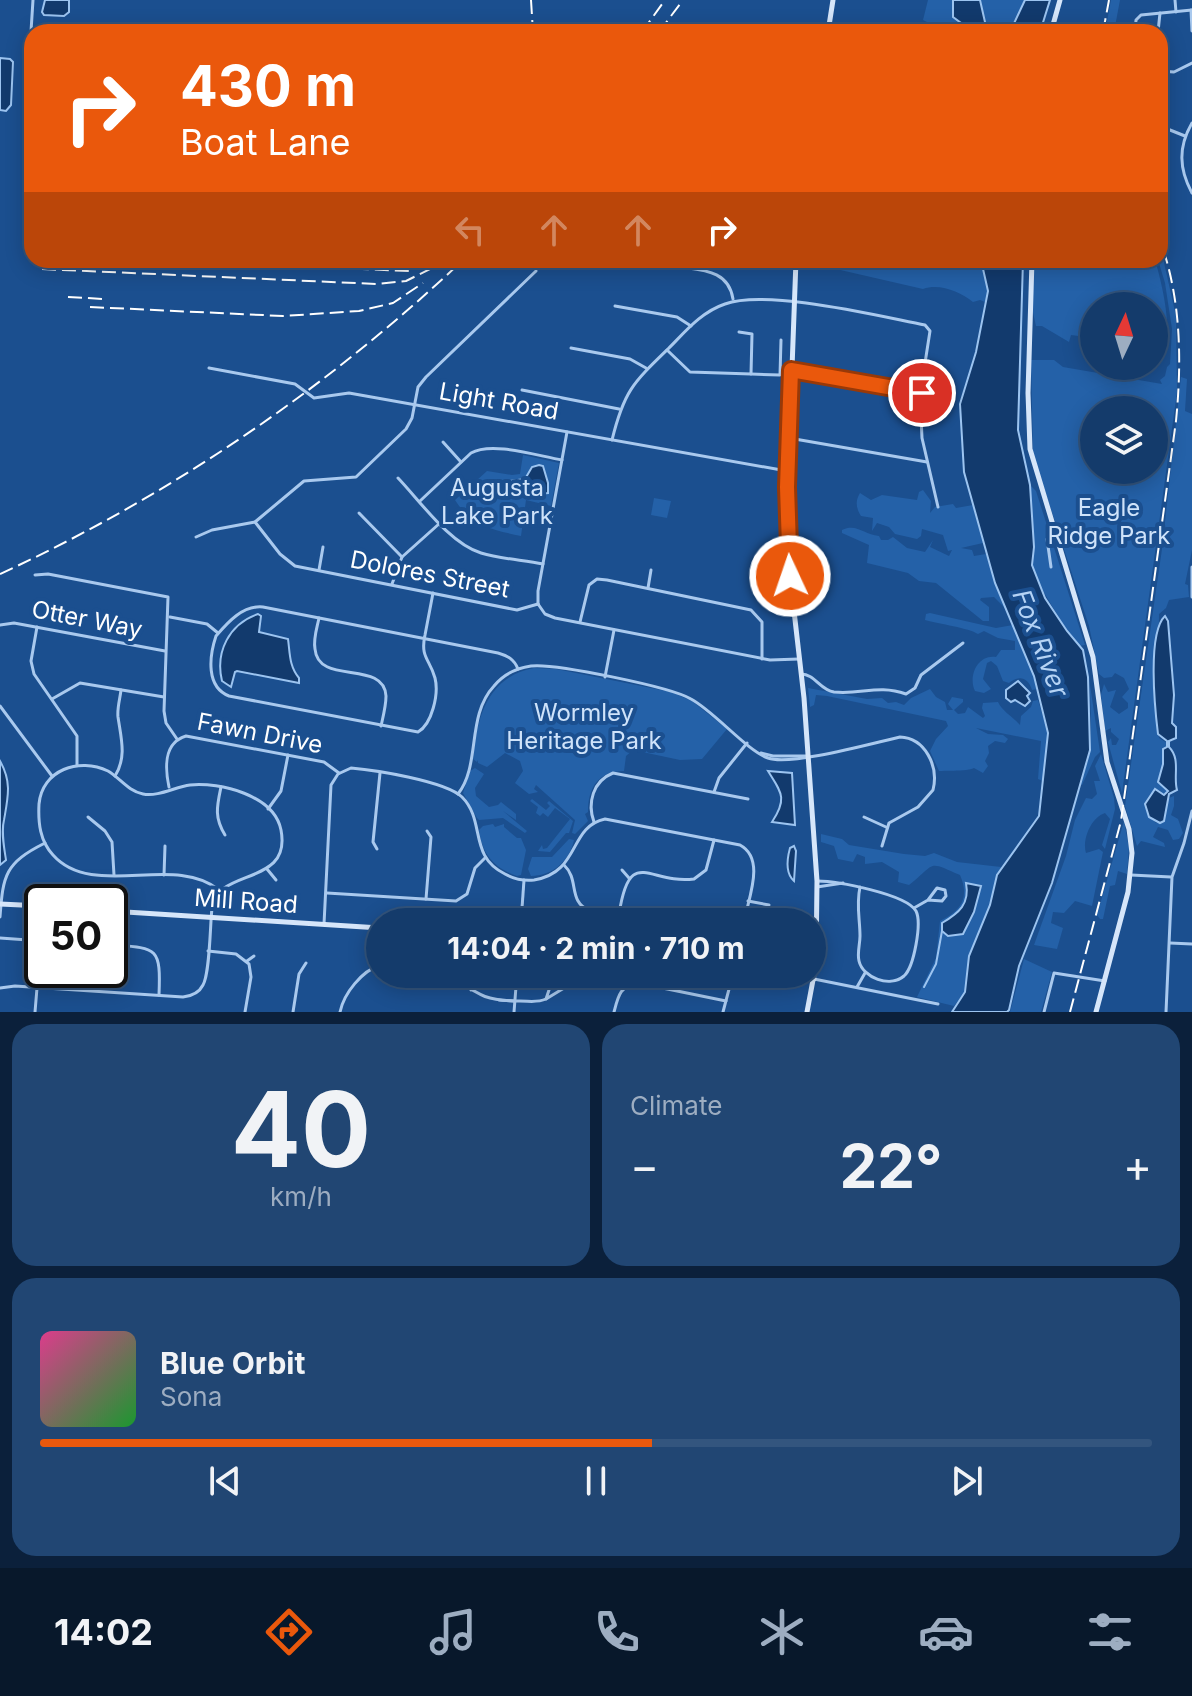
<!DOCTYPE html>
<html lang="en">
<head>
<meta charset="utf-8">
<style>
  body { margin:0; font-family:Inter,sans-serif; background:#214673; color:#f1f3f6; height:100vh; display:flex; flex-direction:column; font-size:30px; white-space:nowrap }
  * { box-sizing:border-box; margin:0 }
  p { font-size:26px; color:#9dadc1 }
  .icon { flex:none; width:44px; height:44px; fill:none; stroke:currentColor; stroke-width:2; stroke-linecap:round; stroke-linejoin:round }
  .map { position:relative; height:1012px; overflow:hidden }
  .details { display:flex; flex-direction:column; gap:12px; padding:12px; background:#0b203b; flex:1 }
  .details>* { flex:none }
  .banner { position:absolute; left:24px; top:24px; width:1144px; height:244px; border-radius:24px; box-shadow:0 4px 20px #0003,0 0 0 2px #33557e; background:#ea580c; color:#fff; overflow:hidden }
  .needle { width:52px; rotate:4deg }
  .fabs { position:absolute; left:1080px; top:292px; display:grid; gap:16px }
  .fabs a { display:grid; place-items:center; width:88px; height:88px; border-radius:50%; background:#143b6b; box-shadow:0 4px 20px #0003,0 0 0 2px #33557e; font-size:40px }
  .speed { position:absolute; left:24px; top:884px; display:flex; gap:16px; font-size:40px; font-weight:700; text-align:center }
  .speed>* { display:grid; place-content:center; width:104px; height:104px; border-radius:50%; background:#143b6b; box-shadow:0 4px 20px #0003,0 0 0 2px #33557e; line-height:1 }
  .speed .limit { border:4px solid #111; border-radius:12px; background:#fff; color:#111 }
  .pin { position:absolute; display:grid; place-items:center; width:68px; height:68px; color:#fff; margin:-34px; border:4px solid #fff; border-radius:50%; box-shadow:0 2px 8px #0007 }
  .me { position:absolute; width:88px; margin:-44px; rotate:357deg; stroke-linejoin:round; filter:drop-shadow(0 0 6px #0008) }
  .turn { display:flex; align-items:center; gap:28px; height:168px; padding:0 24px; font-size:36px }
  .turn .icon { width:104px; height:104px; stroke-width:2.5 }
  .turn b { display:block; font-size:56px; line-height:68px }
  .lanes { display:flex; align-items:center; height:76px; padding:0 24px; background:#0003; justify-content:center; gap:40px; direction:ltr }
  .lanes .off { opacity:.35 }
  .big { font-size:60px; font-weight:700; line-height:1.1 }
  .details .card { flex:1; display:flex; flex-direction:column; justify-content:center; gap:12px; min-width:0; padding:0 28px; border-radius:24px; background:#214673 }
  .details .dial { align-items:center; gap:0 }
  .dial b { font-size:104px; line-height:1 }
  .song { display:flex; align-items:center; gap:24px }
  .cover { width:96px; height:96px; border-radius:12px; background:linear-gradient(135deg,hsl(330 70% 55%),hsl(130 70% 35%)) }
  .played { height:8px; border-radius:4px; background:linear-gradient(90deg,#ea580c 55%,#33557e 55%) }
  .keys { display:flex; justify-content:space-around; direction:ltr }
  .heat { display:flex; justify-content:space-between; align-items:center; font-size:44px; direction:ltr }
  .details .tiles { flex:1; display:grid; gap:12px; grid-template-columns:1fr 1fr }
  .card:last-child { grid-column:span 2 }
  .trip { position:absolute; left:366px; top:908px; width:460px; height:80px; border-radius:40px; background:#143b6b; box-shadow:0 4px 20px #0003,0 0 0 2px #33557e; font-weight:700; line-height:80px; text-align:center }
  .dock { display:flex; height:128px; justify-content:space-around; align-items:center; background:#08182b; color:#9dadc1 }
  .dock .icon { width:56px; height:56px }
  .dock .current { color:#ea580c }
  .dock b { font-size:36px; color:#f1f3f6 }
  .map>svg:first-child { display:block }
  .green { fill:#2461a8; fill-rule:evenodd }
  .water { fill:#123a6d; stroke:#9cc4f0; stroke-width:2 }
  .lines { fill:none; stroke-linecap:round; stroke-linejoin:round }
  .stream { stroke:#9cc4f0; stroke-width:2 }
  .street { stroke:#a9c9ee; stroke-width:3 }
  .secondary { stroke:#d6e6fa; stroke-width:5 }
  .rail { stroke:#fff; stroke-width:2; stroke-dasharray:14 6; stroke-linecap:butt }
  .route-casing { stroke:#983908; stroke-width:20 }
  .route { stroke:#ea580c; stroke-width:14 }
  .labels { text-anchor:middle; dominant-baseline:central; stroke-width:8; stroke-linejoin:round; paint-order:stroke }
  .street-label { font-size:24px; fill:#fff; stroke:#1b4f8f }
  .park-label { font-size:24px; fill:#cfe3fa; stroke:#1b4f8f }
  .water-label { font-size:26px; font-style:italic; fill:#b5d3f5; stroke:#1b4f8f }
</style>
</head>
<body>
<div class="map">
<svg width="1192" height="1012" viewBox="0 0 1192 1012">
  <rect width="100%" height="100%" fill="#1b4f8f"/>
  <!-- green -->
  <g class="green">
    <polygon points="928,0 953,0 954,17 961,23 966,32 937,32 931,24 923,20"/>
    <polygon points="980,0 1025,0 1010,32 991,32 985,22"/>
    <polygon points="1111,0 1120,0 1114,32 1105,32"/>
    <path d="M1160 245 1176 316 1177 392 1122 793 1108 742 1111 738 1112 745H1116L1119 739 1111 732V728L1105 731 1101 695 1104 684 1108 692 1116 690 1110 707 1119 714 1128 708V703L1122 697 1129 689 1124 678 1115 673 1112 677 1104 678 1099 674 1089 626 1033 454 1031 360H1054L1063 367 1162 384 1160 380 1165 376 1167 367 1170 364 1172 329 1165 283 1158 260ZM1094 410H1154V470H1094Z"/>
    <path d="M836 260H981L988 291 985 302 980 300 973 302C960 292 940 283 923 289L836 269Z"/>
    <path d="M1034 260H1155C1162 283 1172 327 1165 350L1154 349V306H1094V338L1071 335 1069 342 1042 326H1036L1032 308Z"/>
    <path d="M1181 377 1187 379 1185 411 1192 414V550L1185 584 1188 585 1189 597 1169 600 1166 608 1159 614C1159 655 1150 697 1159 738L1167 743V747L1163 749V764L1158 782 1168 791 1165 795 1159 790 1151 793 1145 802 1147 813 1156 823 1164 821 1169 798 1174 796V806L1171 815 1178 819 1183 833 1179 839 1173 840 1168 830 1158 827 1153 837 1164 843 1165 847 1141 841 1137 846 1125 806 1162 549Z"/>
    <path d="M523 455 559 463 551 506 526 500 521 536C493 530 471 526 455 500L487 471 512 475 520 474Z"/>
    <polygon points="1030,485 1036,491 1085,645 1079,646 1067,631 1037,581 1032,565 1034,547"/>
    <path d="M923 490 931 501 930 513 935 507 953 504 956 508 973 505 983 543 961 548 972 550 974 556 986 554 1006 609 994 597 981 598 980 600 989 607V621H983L936 583 919 581 908 573 867 563 869 545 842 533V530C857 523 864 535 879 536L881 540H888L893 537 907 548 925 552 933 540 930 547 949 556 952 550 948 551 943 535 922 529 921 536 917 539 895 534 889 527 877 523 872 531 873 518 861 516C856 508 855 501 860 493L871 500 882 495 917 500 919 492Z"/>
    <polygon points="654,498 671,501 667,518 651,515"/>
    <path d="M930 613 996 628 1013 625 1034 676 1037 689 1032 690C1028 677 1019 675 1009 683L1003 681 997 666 991 661 987 663 983 679 991 689 984 693 975 691C968 677 977 654 996 657L1001 650H1015V641L998 638 984 631 978 634C969 628 939 624 925 620L926 614Z"/>
    <path d="M534 668 556 669 671 692 692 701 727 729 702 759 680 760 633 750 626 756 624 771C598 771 588 788 588 812L585 814 588 821 575 834 572 833 575 820 536 785 534 789 538 792 529 794 515 783 523 771 520 761 505 753 487 767 478 763V760L477 762 473 759C477 717 487 677 534 668Z"/>
    <path d="M1090 685 1100 752 1095 757 1082 785 1079 784C1096 752 1090 720 1090 685Z"/>
    <path d="M808 688 867 699 882 698 888 703 896 702 904 705 911 698 930 689 936 697 945 702 947 710H953L948 704 952 697 963 699V702L954 710 958 714 965 713 968 707 983 718 985 716 982 708 983 703 998 702C1002 711 1013 717 1020 725L1021 716 1031 707 1033 701 1038 700 1048 733 1045 782 1038 779 1041 741 976 728 988 734 1003 735 1008 739 1005 743 995 741 988 746 989 753 985 761 988 766 983 773 974 768C965 772 949 770 939 771L930 751 936 739 948 726 946 721 827 696 816 695 814 705 810 707Z"/>
    <path d="M1101 754 1114 798 1115 809 1105 849 1102 845 1110 819 1105 813C1090 818 1082 841 1086 853L1099 849 1103 852 1092 906 1075 901 1064 913 1053 912 1051 923 1063 928 1057 949 1034 945 1066 856 1075 820 1086 798 1092 799 1097 794 1094 781H1100L1095 766Z"/>
    <polygon points="475,768 484,774 475,788 476,796 489,807 498,805 501,802 516,814 516,820 503,811 527,831 525,833 503,818 479,820 477,818 463,793 470,771"/>
    <polygon points="532,799 546,810 550,806 547,803 549,801 573,821 569,833 566,833 550,852 538,851 542,845 543,849 547,848 570,819 555,808 548,817 543,813 540,816 536,813 538,807 530,801"/>
    <polygon points="1124,821 1129,848 1127,874 1118,871 1115,885 1110,886 1103,919 1100,919 1097,915"/>
    <path d="M493 824 495 827 504 824V827L517 838H521L526 850 521 875 517 876C494 868 482 854 479 830L483 826Z"/>
    <path d="M821 834 842 839 849 845 904 854 925 856 934 853 957 862 1001 867 990 905 969 956 965 992 954 1006 917 997 936 958 940 921C961 911 970 898 960 875 926 860 937 863 909 885L898 882 899 872 882 862 865 864V857L857 854 853 862 838 859 834 846 821 842Z"/>
    <path d="M569 839 574 840C570 861 552 876 531 876L528 869 532 857H552Z"/>
    <polygon points="1024,959 1052,972 1041,1012 1010,1012"/>
  </g>
  <!-- water -->
  <g class="water">
    <polygon points="45,0 69,0 69,12 64,16 44,15 42,12"/>
    <polygon points="953,0 980,0 985,22 991,32 966,32 961,23 953,17"/>
    <polygon points="1025,0 1050,0 1040,32 1010,32"/>
    <polygon points="0,58 10,59 13,62 11,105 6,111 0,110"/>
    <polygon points="981,260 1023,260 1018,430 1030,485 1034,547 1032,565 1045,598 1067,631 1083,650 1088,677 1090,750 1052,883 1019,966 1009,1010 1007,1012 952,1012 965,992 969,956 990,905 997,875 1039,816 1048,733 1034,676 995,583 964,472 960,404 976,352 988,291"/>
    <polygon points="539,465 543,466 548,483 548,493 537,494 519,484 492,498 485,496 484,490 487,484 525,479 532,467"/>
    <path d="M258 614 261 616 259 632 288 639C290 653 289 666 299 678V683L237 671 235 672 231 687 222 681C215 652 229 624 258 614Z"/>
    <path d="M1165 616 1168 621 1174 695 1172 723 1176 727V738L1169 741V747C1181 759 1173 776 1177 790L1169 794 1164 821 1160 823 1149 817 1145 804 1155 789 1164 795 1168 791 1158 782 1163 764V749L1167 747V741L1158 734C1155 710 1147 633 1165 616Z"/>
    <polygon points="1018,681 1030,693 1027,696 1030,701 1025,706 1015,700 1011,702 1006,698 1006,690"/>
    <path d="M0 761C12 782 8 797 4 820 1 832 4 847 6 860L0 865Z"/>
    <path d="M768 771 792 773 795 825 772 822C788 798 781 792 768 771Z"/>
    <path d="M794 846 796 851 794 881C785 873 787 859 790 848Z"/>
    <path d="M966 883 981 886 974 912 963 934 948 936 942 931V923C959 913 970 904 966 883Z"/>
  </g>
  <g class="lines">
    <!-- stream -->
    <g class="stream">
      <polyline points="952,260 982,264"/>
      <polyline points="924,987 936,964 942,931"/>
    </g>
    <!-- street -->
    <g class="street">
      <polyline points="1175,0 1176,12"/>
      <polyline points="1191,10 1192,31"/>
      <polyline points="1135,32 1136,20 1141,15 1192,10"/>
      <polyline points="1158,32 1160,13"/>
      <polyline points="1160,71 1174,72 1192,63"/>
      <polyline points="26,110 33,0"/>
      <path d="M1192 123C1178 147 1179 169 1192 193"/>
      <polyline points="1160,126 1185,136"/>
      <path d="M655 260C682 274 727 260 733 299"/>
      <polyline points="615,306 677,317 691,326"/>
      <polyline points="571,348 630,359 646,368"/>
      <polyline points="667,350 690,372 751,374 752,334 739,332"/>
      <polyline points="209,368 295,384 314,398 349,393 787,471"/>
      <polyline points="791,370 921,393"/>
      <polyline points="751,374 780,375 781,340"/>
      <polyline points="522,390 619,409"/>
      <polyline points="789,438 927,462"/>
      <path d="M612 440C624 391 633 383 668 349 685 332 701 312 725 304 767 289 878 316 925 325L930 331 923 376 921 417 922 438 938 507"/>
      <polyline points="443,442 461,462"/>
      <path d="M398 478C420 501 450 544 481 553 501 559 523 560 543 564"/>
      <path d="M420 501 471 453C492 441 538 456 562 460"/>
      <polyline points="359,513 402,557"/>
      <polyline points="255,522 280,554 295,566 517,610 538,604"/>
      <polyline points="196,537 212,530 255,522 304,481 356,477 406,429 412,418 418,387 426,377 536,271"/>
      <polyline points="1051,567 1047,539 1056,533"/>
      <polyline points="1192,567 1192,597"/>
      <polyline points="319,570 323,547"/>
      <polyline points="35,575 48,574 168,597 164,711 166,723 177,739"/>
      <polyline points="392,584 402,557 440,523"/>
      <polyline points="648,588 651,570"/>
      <path d="M433 593 425 635C420 658 430 659 435 678 439 694 432 724 418 732L229 696C206 687 209 657 216 636 228 622 243 605 263 607L498 653C508 656 514 659 518 669"/>
      <polyline points="538,604 545,614 555,618 770,660 799,659"/>
      <polyline points="538,604 538,591 567,432"/>
      <polyline points="170,617 207,624 218,633"/>
      <path d="M319 618C317 628 313 639 315 649 318 686 384 659 386 696 386 706 383 717 381 726"/>
      <polyline points="580,622 589,585 597,579 607,580 751,610 762,622 762,659"/>
      <polyline points="0,625 14,623 165,651"/>
      <polyline points="37,627 31,661 34,674 77,736 77,765"/>
      <path d="M801 674C815 674 820 690 834 692 861 695 878 684 906 694L915 688 921 675 963 643"/>
      <polyline points="605,677 614,630"/>
      <polyline points="52,699 80,683 164,697"/>
      <polyline points="0,706 52,776"/>
      <polyline points="761,753 773,756 808,756"/>
      <path d="M115 776C127 757 121 738 118 717 117 708 120 699 121 690"/>
      <path d="M169 787C165 768 163 743 186 736L324 762 339 773"/>
      <path d="M221 787C217 806 214 817 225 835"/>
      <polyline points="714,792 719,778 747,743"/>
      <path d="M458 794C481 765 466 716 494 686 503 675 517 668 531 666 554 663 671 687 691 699 715 712 746 750 768 758 791 766 873 743 900 737 925 738 939 766 933 790L918 807 889 823 882 846"/>
      <polyline points="268,809 281,791 288,755"/>
      <polyline points="88,817 105,831 112,842 114,875"/>
      <polyline points="864,817 886,827"/>
      <path d="M594 822C587 803 593 781 613 773L748 799"/>
      <polyline points="377,849 373,842 380,773"/>
      <path d="M564 865C580 880 567 901 590 911L662 922"/>
      <polyline points="267,869 276,880"/>
      <polyline points="622,870 629,878"/>
      <polyline points="164,875 165,846"/>
      <polyline points="1131,875 1171,877"/>
      <path d="M817 881C837 881 906 894 916 911 922 923 914 967 904 976 890 988 863 978 859 961 857 953 860 944 860 936 860 919 856 905 860 887"/>
      <polyline points="817,887 843,883"/>
      <polyline points="327,893 456,901 467,894 475,868 485,858"/>
      <polyline points="426,899 431,837 427,831"/>
      <polyline points="748,901 769,905"/>
      <polyline points="914,908 928,900 942,901 946,896 945,890 937,888 928,900"/>
      <path d="M619 914C630 844 649 885 694 879L706 870 714 840"/>
      <path d="M0 917C3 875 5 863 45 843"/>
      <polyline points="521,922 524,880"/>
      <path d="M324 924 331 785 338 774 351 768C375 770 445 781 462 797 486 821 468 856 505 874 514 879 524 881 534 880 581 872 568 827 605 819L740 845C766 859 748 899 744 922"/>
      <polyline points="0,938 42,941"/>
      <polyline points="1170,943 1192,944"/>
      <path d="M110 945C157 948 161 946 159 995"/>
      <polyline points="208,951 236,954 249,964 251,977 245,1012"/>
      <polyline points="247,961 254,956"/>
      <path d="M448 974C478 994 483 1001 520 1001 530 1001 537 1003 546 999"/>
      <polygon points="559,975 571,976 574,982 546,999 553,978"/>
      <polyline points="814,979 938,1004"/>
      <polyline points="857,987 865,973"/>
      <path d="M0 988 15 986 183 997C192 996 199 993 203 985 210 973 210 925 212 908 217 867 292 887 281 830 274 795 220 782 190 785 175 787 158 797 143 794 128 791 120 778 108 771 79 757 42 770 39 804 38 823 40 841 53 855 93 900 174 853 219 890"/>
      <polyline points="471,990 481,975"/>
      <polyline points="499,1000 515,1001"/>
      <polyline points="35,1012 37,988"/>
      <polyline points="293,1012 299,974 306,963"/>
      <path d="M340 1012C344 993 362 971 380 965"/>
      <polyline points="514,1012 517,974"/>
      <path d="M614 1012C618 997 620 985 638 983L726 1001"/>
      <polyline points="723,1012 733,974"/>
      <polyline points="1044,1012 1054,973 1105,981"/>
      <polyline points="1166,1012 1172,877 1184,843 1192,811"/>
    </g>
    <!-- secondary -->
    <g class="secondary">
      <polyline points="828,32 833,0"/>
      <polyline points="1051,32 1060,0"/>
      <polyline points="796,260 787,504 790,576 804,698 817,881 816,964 807,1012"/>
      <polyline points="1032,260 1028,393 1030,449 1093,657 1107,762 1129,829 1132,853 1128,892 1096,1012"/>
      <polyline points="0,904 42,906"/>
      <polyline points="110,911 380,928"/>
      <polyline points="783,974 814,979"/>
    </g>
    <!-- rail -->
    <g class="rail">
      <polyline points="531,0 533,32"/>
      <polyline points="642,32 665,0"/>
      <polyline points="659,32 683,0"/>
      <polyline points="1103,32 1109,0"/>
      <polyline points="135,260 410,271"/>
      <polyline points="42,269 377,284 406,281 448,260"/>
      <polyline points="68,297 104,299"/>
      <polyline points="90,307 283,316 359,311 393,303 423,283"/>
      <path d="M0 574C171 495 326 389 463 260"/>
      <path d="M1070 1012 1121 821 1176 421C1182 360 1181 298 1160 240"/>
    </g>
  </g>
  <g class="lines">
    <defs>
      <polyline id="route" points="790,576 787,487 791,370 922,393"/>
    </defs>
    <!-- route casing -->
    <use href="#route" class="route-casing"/>
    <!-- route -->
    <use href="#route" class="route"/>
  </g>
  <g class="labels">
    <!-- street labels -->
    <g class="street-label">
      <text transform="translate(499 401) rotate(10)">Light Road</text>
      <text transform="translate(430 574) rotate(11)">Dolores Street</text>
      <text transform="translate(87 619) rotate(11)">Otter Way</text>
      <text transform="translate(260 733) rotate(11)">Fawn Drive</text>
      <text transform="translate(246 901) rotate(4)">Mill Road</text>
    </g>
    <!-- park labels -->
    <g class="park-label">
      <text x="497" y="487">Augusta<tspan x="497" dy="28">Lake Park</tspan></text>
      <text x="1109" y="507">Eagle<tspan x="1109" dy="28">Ridge Park</tspan></text>
      <text x="584" y="712">Wormley<tspan x="584" dy="28">Heritage Park</tspan></text>
    </g>
    <!-- water labels -->
    <g class="water-label">
      <text transform="translate(1041 643) rotate(69)">Fox River</text>
    </g>
  </g>
</svg>
<div class="fabs">
<a><svg class="needle" viewBox="-14 -14 28 28"><path d="M0-13l5 13h-10z" fill="#e53935"/><path d="M0 13l5-13h-10z" fill="#9dadc1"/></svg></a>
<a><svg class="icon" aria-label="layers" viewBox="0 0 24 24"><path d="M12 4l9 5-9 5-9-5zM3 14l9 5 9-5"/></svg></a>
</div>
<div class="speed"><div class="limit">50</div></div>
<div class="pin" style="left:922px;top:393px;background:#d93025"><svg class="icon" aria-label="arrive" viewBox="0 0 24 24"><path d="M6 21V4h12l-3 4 3 4H6"/></svg></div>
<svg class="me" style="left:790px;top:576px" viewBox="-20 -20 40 40"><circle r="17" fill="#ea580c" stroke="#fff" stroke-width="3"/><path d="M0-11L8 9 0 5-8 9z" fill="#fff"/></svg>
<div class="trip">14:04 · 2 min · 710 m</div>
<div class="banner">
<div class="turn"><svg class="icon" aria-label="right" viewBox="0 0 24 24"><path d="M7 20v-9h11M14 6l5 5-5 5"/></svg><div><b>430 m</b>Boat Lane</div></div>
<div class="lanes"><svg class="icon off" aria-label="left" viewBox="0 0 24 24"><path d="M17 20v-9H6M10 6l-5 5 5 5"/></svg><svg class="icon off" aria-label="ahead" viewBox="0 0 24 24"><path d="M12 20V5M6 11l6-6 6 6"/></svg><svg class="icon off" aria-label="ahead" viewBox="0 0 24 24"><path d="M12 20V5M6 11l6-6 6 6"/></svg><svg class="icon" aria-label="right" viewBox="0 0 24 24"><path d="M7 20v-9h11M14 6l5 5-5 5"/></svg></div>
</div>
</div>
<section class="details">
<div class="tiles">
<div class="card dial"><b>40</b><p>km/h</p></div>
<div class="card"><p>Climate</p>
<div class="heat"><a>−</a><b class="big">22°</b><a>+</a></div>
</div>
<div class="card">
<div class="song"><i class="cover"></i><div><b>Blue Orbit</b><p>Sona</p></div></div>
<div class="played"></div>
<div class="keys"><svg class="icon" aria-label="previous" viewBox="0 0 24 24"><path d="M18 5L8 12l10 7zM5 5v14"/></svg><svg class="icon" aria-label="pause" viewBox="0 0 24 24"><path d="M8 5v14M16 5v14"/></svg><svg class="icon" aria-label="next" viewBox="0 0 24 24"><path d="M6 5l10 7-10 7zM19 5v14"/></svg></div>
</div>
</div>
</section>
<nav class="dock">
<b>14:02</b>
<svg class="icon current" aria-label="directions" viewBox="0 0 24 24"><path d="M12 3l9 9-9 9-9-9zM9 14v-3h6M13 9l2 2-2 2"/></svg>
<svg class="icon" aria-label="music" viewBox="0 0 24 24"><path d="M9 18V5l10-2v13"/><circle cx="6" cy="18" r="3"/><circle cx="16" cy="16" r="3"/></svg>
<svg class="icon" aria-label="phone" viewBox="0 0 24 24"><path d="M5 4h4l2 5-3 2q2 4 5 5l2-3 5 2v4C11 20 4 13 5 4z"/></svg>
<svg class="icon" aria-label="climate" viewBox="0 0 24 24"><path d="M12 3v18M4 7l16 10M4 17L20 7"/></svg>
<svg class="icon" aria-label="car" viewBox="0 0 24 24"><path d="M5 17H2v-5l4-1 3-4h7l3 4 3 1v5h-3M9 17h6M6 11h13"/><circle cx="7" cy="17" r="2"/><circle cx="17" cy="17" r="2"/></svg>
<svg class="icon" aria-label="filters" viewBox="0 0 24 24"><path d="M4 7h16M4 17h16"/><circle cx="9" cy="7" r="2"/><circle cx="15" cy="17" r="2"/></svg>
</nav>
</body>
</html>
